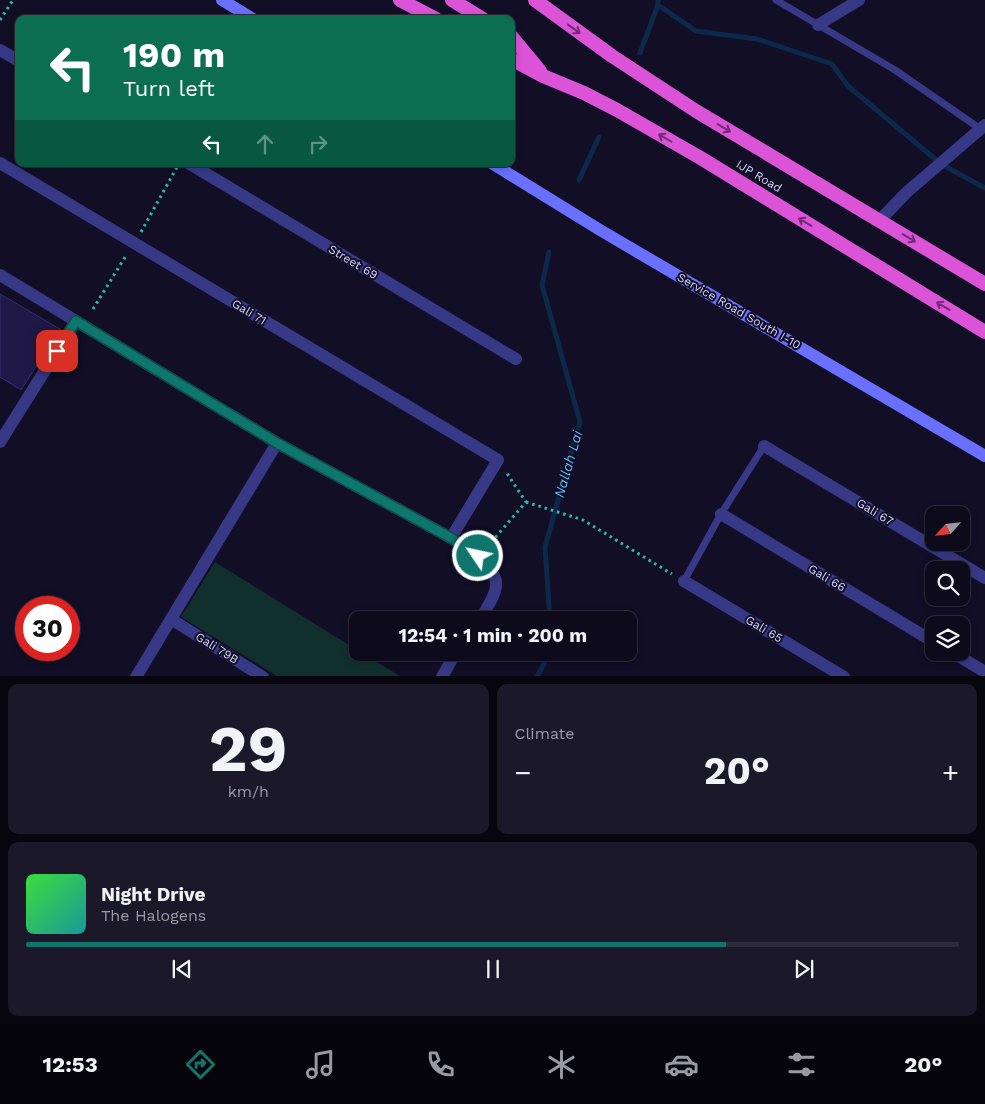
<!DOCTYPE html>
<html lang="en">
<head>
<meta charset="utf-8">
<style>
  body { margin:0; font-family:"Work Sans",sans-serif; background:#1b1829; color:#f1f3f6; height:100vh; display:flex; flex-direction:column; font-size:19px; white-space:nowrap }
  * { box-sizing:border-box; margin:0 }
  p { font-size:16px; color:#9a9aa3 }
  .icon { flex:none; width:28px; height:28px; fill:none; stroke:currentColor; stroke-width:2; stroke-linecap:round; stroke-linejoin:round }
  .map { position:relative; height:676px; overflow:hidden }
  .panel { display:flex; flex-direction:column; gap:8px; padding:8px; background:#07060f; flex:1 }
  .panel>* { flex:none }
  .guide { position:absolute; left:15px; top:15px; width:500px; height:152px; border-radius:10px; box-shadow:0 2px 8px #0003,0 0 0 1px #2d2b3b; background:#0b6e4f; color:#fff; overflow:hidden }
  .needle { width:32px; rotate:243deg }
  .fabs { position:absolute; left:925px; top:506px; display:grid; gap:10px }
  .fabs a { display:grid; place-items:center; width:45px; height:45px; border-radius:10px; background:#0d0a1c; box-shadow:0 2px 8px #0003,0 0 0 1px #2d2b3b; font-size:25px }
  .speed { position:absolute; left:15px; top:596px; display:flex; gap:10px; font-size:25px; font-weight:700; text-align:center }
  .speed>* { display:grid; place-content:center; width:65px; height:65px; border-radius:50%; background:#0d0a1c; box-shadow:0 2px 8px #0003,0 0 0 1px #2d2b3b; line-height:1 }
  .speed .limit { border:8px solid #d22; background:#fff; color:#111 }
  .pin { position:absolute; display:grid; place-items:center; width:42px; height:42px; color:#fff; margin:-21px; border-radius:10px; box-shadow:0 2px 8px #0006 }
  .me { position:absolute; width:55px; margin:-28px; rotate:304deg; stroke-linejoin:round; filter:drop-shadow(0 0 4px #0008) }
  .turn { display:flex; align-items:center; gap:18px; height:105px; padding:0 25px; font-size:22px }
  .turn .icon { width:65px; height:65px; stroke-width:2.5 }
  .turn b { display:block; font-size:35px; line-height:42px }
  .lanes { display:flex; align-items:center; height:48px; padding:0 25px; background:#0003; justify-content:center; gap:25px; direction:ltr }
  .lanes .off { opacity:.35 }
  .big { font-size:38px; font-weight:700; line-height:1.1 }
  .panel .widget { flex:1; display:flex; flex-direction:column; justify-content:center; gap:8px; min-width:0; padding:0 18px; border-radius:10px; background:#1b1829 }
  .panel .dial { align-items:center; gap:0 }
  .dial b { font-size:65px; line-height:1 }
  .song { display:flex; align-items:center; gap:15px }
  .cover { width:60px; height:60px; border-radius:8px; background:linear-gradient(135deg,hsl(120 70% 55%),hsl(180 70% 35%)) }
  .played { height:5px; border-radius:2px; background:linear-gradient(90deg,#0f766e 75%,#2d2b3b 75%) }
  .keys { display:flex; justify-content:space-around; direction:ltr }
  .heat { display:flex; justify-content:space-between; align-items:center; font-size:28px; direction:ltr }
  .panel .tiles { flex:1; display:grid; gap:8px; grid-template-columns:1fr 1fr }
  .widget:last-child { grid-column:span 2 }
  .trip { position:absolute; left:349px; top:611px; width:288px; height:50px; border-radius:10px; background:#0d0a1c; box-shadow:0 2px 8px #0003,0 0 0 1px #2d2b3b; font-weight:700; line-height:50px; text-align:center }
  .menu { display:flex; height:80px; justify-content:space-around; align-items:center; background:#05040b; color:#9a9aa3 }
  .menu .icon { width:35px; height:35px }
  .menu .current { color:#0f766e }
  .menu b { font-size:22px; color:#f1f3f6 }
  .map>svg:first-child { display:block }
  .green { fill:#11302d }
  .lines { fill:none; stroke-linecap:round; stroke-linejoin:round }
  .stream { stroke:#0c284b; stroke-width:5 }
  .building { fill:#201947; stroke:#352b74 }
  .path { stroke:#2bbbaa; stroke-width:3; stroke-dasharray:2.5 4; stroke-linecap:butt }
  .service { stroke:#373986; stroke-width:7 }
  .minor { stroke:#373986; stroke-width:12 }
  .secondary { stroke:#696fff; stroke-width:12 }
  .trunk { stroke:#db53d6; stroke-width:14 }
  .oneway { stroke:#6c2d75 }
  .route-casing { stroke:#0a4d48; stroke-width:12 }
  .route { stroke:#0f766e; stroke-width:9 }
  .labels { text-anchor:middle; dominant-baseline:central; stroke-width:4; stroke-linejoin:round; paint-order:stroke }
  .street-label { font-size:12px; fill:#d5d2ff; stroke:#110e26 }
  .water-label { font-size:14px; font-style:italic; fill:#60bfff; stroke:#110e26 }
</style>
</head>
<body>
<div class="map">
<svg width="985" height="677" viewBox="0 0 985 677">
  <rect width="100%" height="100%" fill="#110e26"/>
  <!-- green -->
  <polygon class="green" points="215,562 357,650 358,652 362,653 400,676 277,676 181,617"/>
  <g class="lines">
    <!-- stream -->
    <g class="stream">
      <polyline points="658,5 696,31 757,39 832,64 848,86 941,164 985,188"/>
      <polyline points="640,53 658,5 658,0"/>
      <polyline points="579,180 599,137"/>
      <polyline points="549,252 542,285 580,422 545,547 550,620"/>
      <polyline points="537,677 550,652"/>
    </g>
  </g>
  <!-- building -->
  <polygon class="building" points="0,294 60,329 21,390 0,377"/>
  <g class="lines">
    <!-- path -->
    <g class="path">
      <polyline points="0,20 13,0"/>
      <polyline points="141,232 177,167"/>
      <polyline points="93,309 127,254"/>
      <polyline points="526,502 583,520 672,574"/>
      <polyline points="487,547 526,502 506,472"/>
    </g>
    <!-- service -->
    <g class="service">
      <polyline points="776,0 895,70 982,130"/>
      <polyline points="684,581 721,514 764,446"/>
    </g>
    <!-- minor -->
    <g class="minor">
      <polyline points="818,25 859,0"/>
      <polyline points="0,50 19,61"/>
      <polyline points="0,163 498,460 451,538"/>
      <polyline points="190,164 516,359"/>
      <polyline points="879,221 907,192 985,125"/>
      <path d="M0 275 277 443 451 538C467 549 491 561 496 581 498 592 485 612 479 620"/>
      <polyline points="0,442 76,321"/>
      <polyline points="764,446 985,578"/>
      <polyline points="721,514 934,642"/>
      <polyline points="684,581 844,677"/>
      <polyline points="171,619 263,677"/>
      <polyline points="952,652 985,672"/>
      <polyline points="136,677 277,443"/>
      <polyline points="442,677 456,652"/>
    </g>
    <!-- secondary -->
    <g class="secondary">
      <polyline points="222,0 253,19"/>
      <polyline points="493,164 600,230 985,456"/>
    </g>
    <!-- trunk -->
    <g class="trunk">
      <polyline points="400,0 436,19"/>
      <polyline points="452,0 483,19"/>
      <polyline points="535,0 612,56 696,111 985,284"/>
      <polyline points="511,36 540,71"/>
      <polyline points="511,59 543,76 584,93 617,110 699,157 985,332"/>
    </g>
  </g>
  <!-- one-way arrows -->
  <defs><path id="oneway-shaft" d="M-6 0H5M1.5-3L5.5 0L1.5 3" fill="none" stroke-width="1.6" stroke-linecap="round" stroke-linejoin="round" transform="scale(1.25)"/></defs>
  <g class="oneway">
    <use href="#oneway-shaft" transform="translate(574 29) rotate(36)"/>
    <use href="#oneway-shaft" transform="translate(724 128) rotate(31)"/>
    <use href="#oneway-shaft" transform="translate(665 138) rotate(-150)"/>
    <use href="#oneway-shaft" transform="translate(805 222) rotate(-149)"/>
    <use href="#oneway-shaft" transform="translate(909 238) rotate(31)"/>
    <use href="#oneway-shaft" transform="translate(943 306) rotate(-149)"/>
  </g>
  <g class="lines">
    <defs>
      <polyline id="route" points="57,351 76,321 277,443 451,538 478,556"/>
    </defs>
    <!-- route casing -->
    <use href="#route" class="route-casing"/>
    <!-- route -->
    <use href="#route" class="route"/>
  </g>
  <g class="labels">
    <!-- street labels -->
    <g class="street-label">
      <text transform="translate(759 176) rotate(31)">IJP Road</text>
      <text transform="translate(353 262) rotate(31)">Street 69</text>
      <text transform="translate(739 311) rotate(30)">Service Road South I-10</text>
      <text transform="translate(249 312) rotate(31)">Gali 71</text>
      <text transform="translate(875 512) rotate(31)">Gali 67</text>
      <text transform="translate(827 578) rotate(31)">Gali 66</text>
      <text transform="translate(764 629) rotate(31)">Gali 65</text>
      <text transform="translate(217 648) rotate(32)">Gali 79B</text>
    </g>
    <!-- water labels -->
    <g class="water-label">
      <text transform="translate(568 464) rotate(-74)">Nallah Lai</text>
    </g>
  </g>
</svg>
<div class="fabs">
<a><svg class="needle" viewBox="-14 -14 28 28"><path d="M0-13l5 13h-10z" fill="#e53935"/><path d="M0 13l5-13h-10z" fill="#9a9aa3"/></svg></a>
<a><svg class="icon" aria-label="search" viewBox="0 0 24 24"><circle cx="10" cy="10" r="6"/><path d="M15 15l6 6"/></svg></a>
<a><svg class="icon" aria-label="layers" viewBox="0 0 24 24"><path d="M12 4l9 5-9 5-9-5zM3 14l9 5 9-5"/></svg></a>
</div>
<div class="speed"><div class="limit">30</div></div>
<div class="pin" style="left:57px;top:351px;background:#d93025"><svg class="icon" aria-label="arrive" viewBox="0 0 24 24"><path d="M6 21V4h12l-3 4 3 4H6"/></svg></div>
<svg class="me" style="left:478px;top:556px" viewBox="-20 -20 40 40"><circle r="17" fill="#0f766e" stroke="#fff" stroke-width="3"/><path d="M0-11L8 9 0 5-8 9z" fill="#fff"/></svg>
<div class="trip">12:54 · 1 min · 200 m</div>
<div class="guide">
<div class="turn"><svg class="icon" aria-label="left" viewBox="0 0 24 24"><path d="M17 20v-9H6M10 6l-5 5 5 5"/></svg><div><b>190 m</b>Turn left</div></div>
<div class="lanes"><svg class="icon" aria-label="left" viewBox="0 0 24 24"><path d="M17 20v-9H6M10 6l-5 5 5 5"/></svg><svg class="icon off" aria-label="ahead" viewBox="0 0 24 24"><path d="M12 20V5M6 11l6-6 6 6"/></svg><svg class="icon off" aria-label="right" viewBox="0 0 24 24"><path d="M7 20v-9h11M14 6l5 5-5 5"/></svg></div>
</div>
</div>
<section class="panel">
<div class="tiles">
<div class="widget dial"><b>29</b><p>km/h</p></div>
<div class="widget"><p>Climate</p>
<div class="heat"><a>−</a><b class="big">20°</b><a>+</a></div>
</div>
<div class="widget">
<div class="song"><i class="cover"></i><div><b>Night Drive</b><p>The Halogens</p></div></div>
<div class="played"></div>
<div class="keys"><svg class="icon" aria-label="previous" viewBox="0 0 24 24"><path d="M18 5L8 12l10 7zM5 5v14"/></svg><svg class="icon" aria-label="pause" viewBox="0 0 24 24"><path d="M8 5v14M16 5v14"/></svg><svg class="icon" aria-label="next" viewBox="0 0 24 24"><path d="M6 5l10 7-10 7zM19 5v14"/></svg></div>
</div>
</div>
</section>
<nav class="menu">
<b>12:53</b>
<svg class="icon current" aria-label="directions" viewBox="0 0 24 24"><path d="M12 3l9 9-9 9-9-9zM9 14v-3h6M13 9l2 2-2 2"/></svg>
<svg class="icon" aria-label="music" viewBox="0 0 24 24"><path d="M9 18V5l10-2v13"/><circle cx="6" cy="18" r="3"/><circle cx="16" cy="16" r="3"/></svg>
<svg class="icon" aria-label="phone" viewBox="0 0 24 24"><path d="M5 4h4l2 5-3 2q2 4 5 5l2-3 5 2v4C11 20 4 13 5 4z"/></svg>
<svg class="icon" aria-label="climate" viewBox="0 0 24 24"><path d="M12 3v18M4 7l16 10M4 17L20 7"/></svg>
<svg class="icon" aria-label="car" viewBox="0 0 24 24"><path d="M5 17H2v-5l4-1 3-4h7l3 4 3 1v5h-3M9 17h6M6 11h13"/><circle cx="7" cy="17" r="2"/><circle cx="17" cy="17" r="2"/></svg>
<svg class="icon" aria-label="filters" viewBox="0 0 24 24"><path d="M4 7h16M4 17h16"/><circle cx="9" cy="7" r="2"/><circle cx="15" cy="17" r="2"/></svg>
<b>20°</b>
</nav>
</body>
</html>
